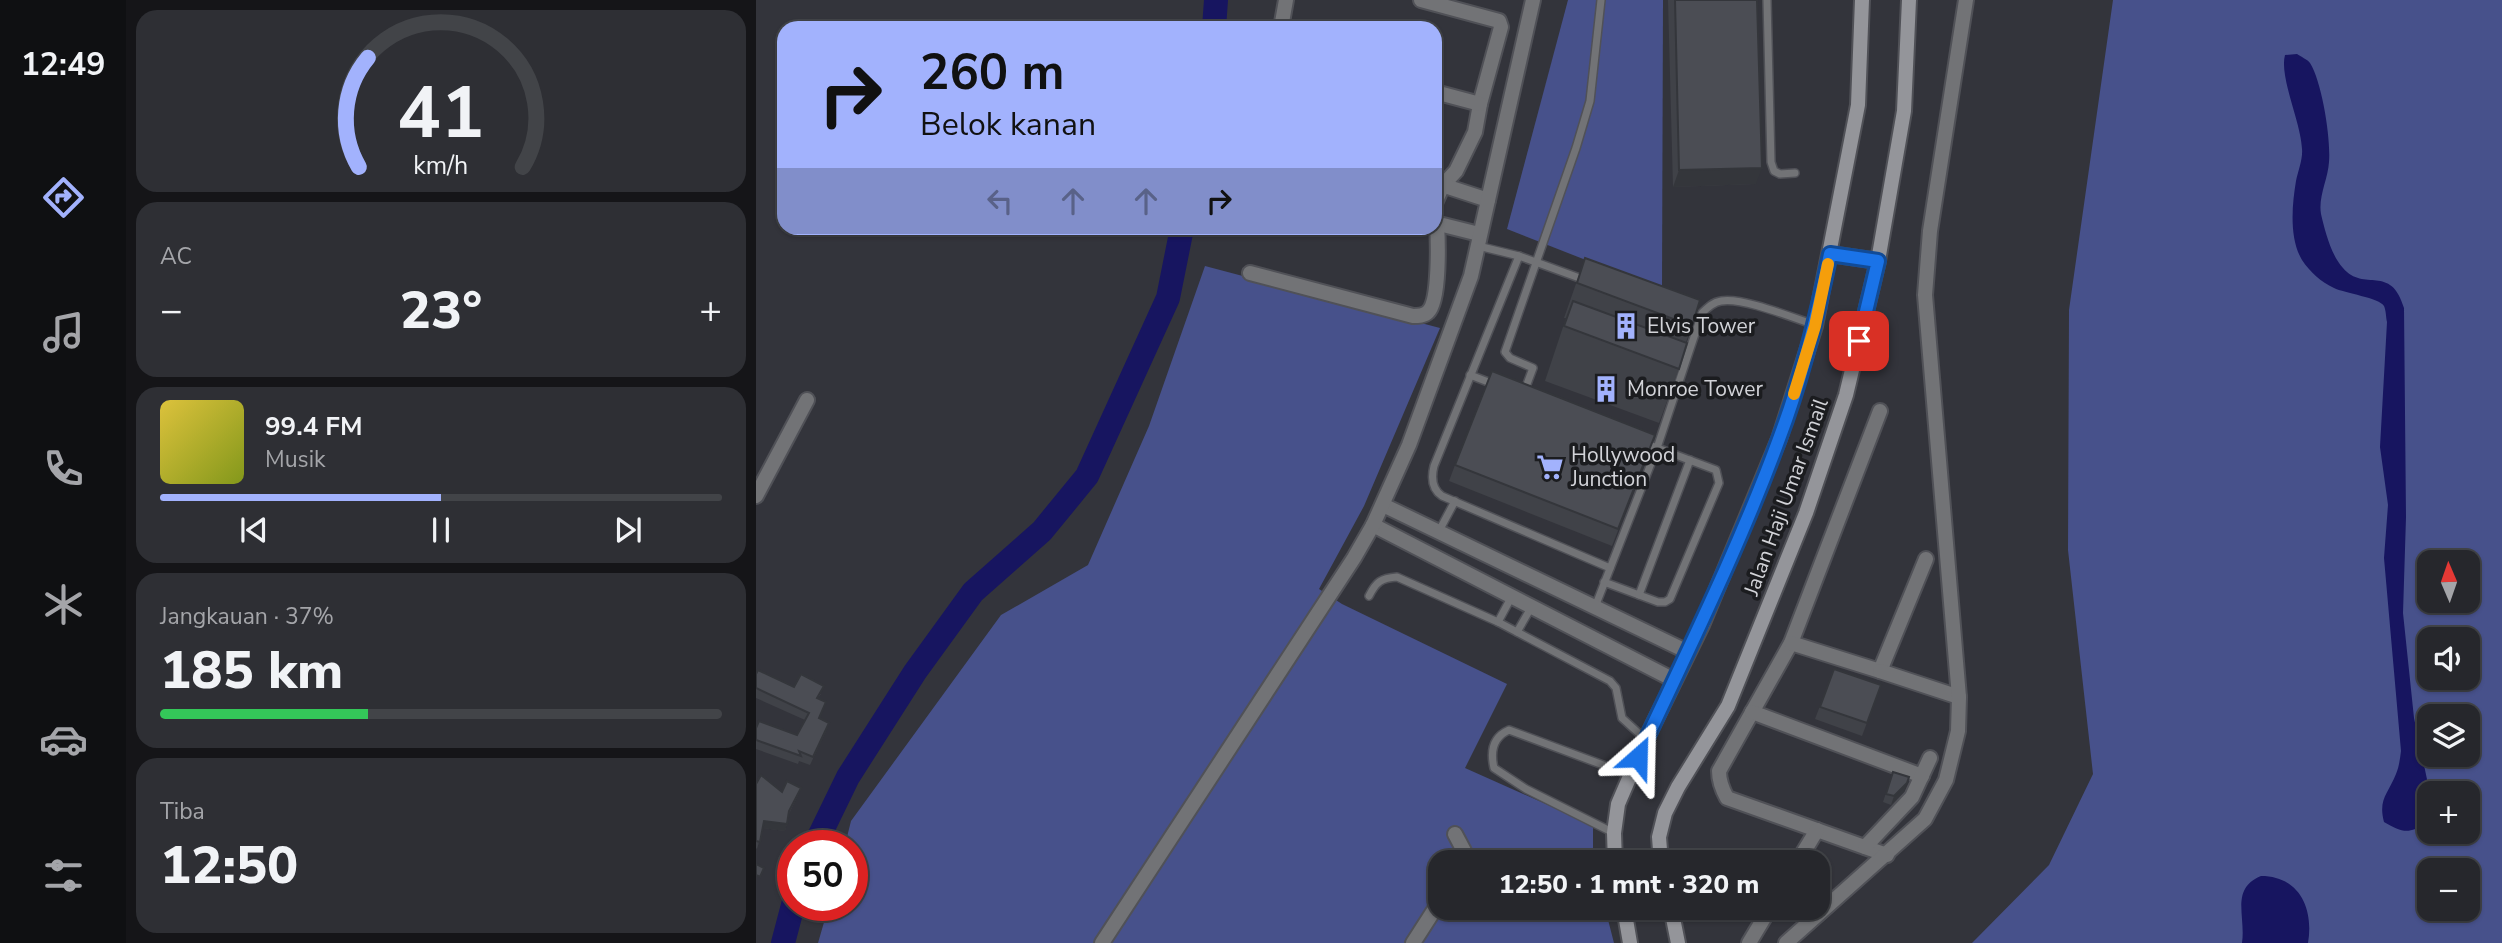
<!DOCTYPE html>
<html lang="id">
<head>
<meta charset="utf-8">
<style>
  body { margin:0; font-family:"Nunito Sans",sans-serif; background:#2e2f34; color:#f1f3f6; height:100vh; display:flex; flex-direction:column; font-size:26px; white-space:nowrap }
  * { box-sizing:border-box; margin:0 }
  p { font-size:23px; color:#a4a5a9 }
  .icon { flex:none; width:38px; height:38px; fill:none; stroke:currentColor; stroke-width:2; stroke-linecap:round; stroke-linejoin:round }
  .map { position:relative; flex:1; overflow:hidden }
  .sheet { display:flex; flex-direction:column; gap:10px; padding:10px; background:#151518; width:630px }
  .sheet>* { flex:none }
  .hud { position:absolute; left:21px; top:21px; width:665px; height:214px; border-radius:21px; box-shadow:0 2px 5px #0004,0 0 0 2px #424448; background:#a2b2fd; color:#111; overflow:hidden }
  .needle { width:46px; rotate:358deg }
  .fabs { position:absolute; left:1661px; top:550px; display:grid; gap:14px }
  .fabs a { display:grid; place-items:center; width:63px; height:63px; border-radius:14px; background:#26272c; box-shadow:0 2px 5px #0004,0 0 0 2px #424448; font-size:35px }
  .speed { position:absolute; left:21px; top:830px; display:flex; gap:14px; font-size:35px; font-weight:700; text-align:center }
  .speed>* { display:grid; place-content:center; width:91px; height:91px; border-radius:50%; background:#26272c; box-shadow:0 2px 5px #0004,0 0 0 2px #424448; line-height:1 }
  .speed .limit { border:10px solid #d22; background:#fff; color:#111 }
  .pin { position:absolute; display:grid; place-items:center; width:60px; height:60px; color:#fff; margin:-30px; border-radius:14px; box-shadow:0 4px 10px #0006 }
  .me { position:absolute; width:77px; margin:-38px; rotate:25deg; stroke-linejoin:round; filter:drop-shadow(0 0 5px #0008) }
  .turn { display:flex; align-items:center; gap:24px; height:147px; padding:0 28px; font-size:32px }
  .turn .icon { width:91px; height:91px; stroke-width:2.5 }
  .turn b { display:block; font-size:49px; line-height:60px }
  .lanes { display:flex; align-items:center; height:66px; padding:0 28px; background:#0003; justify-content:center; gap:35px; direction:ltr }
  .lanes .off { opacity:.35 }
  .big { font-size:52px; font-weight:800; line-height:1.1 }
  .sheet .tile { flex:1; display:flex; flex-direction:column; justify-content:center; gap:10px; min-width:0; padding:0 24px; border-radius:21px; background:#2e2f34 }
  .sheet .dial { align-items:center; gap:0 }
  .dial svg { height:182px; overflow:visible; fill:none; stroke:#424448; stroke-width:7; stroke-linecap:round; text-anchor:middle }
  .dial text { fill:#f1f3f6; stroke:none }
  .song { display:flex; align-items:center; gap:21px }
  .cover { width:84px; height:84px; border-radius:10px; background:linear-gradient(135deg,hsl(50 70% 55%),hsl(70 70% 35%)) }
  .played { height:7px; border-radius:4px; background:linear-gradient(90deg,#a2b2fd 50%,#424448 50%) }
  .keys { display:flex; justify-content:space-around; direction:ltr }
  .heat { display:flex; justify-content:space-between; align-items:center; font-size:38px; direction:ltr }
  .charge { height:10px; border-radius:5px; background:linear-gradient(90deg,#34c759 37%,#424448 0) }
  .trip { position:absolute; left:672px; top:850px; width:402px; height:70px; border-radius:21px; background:#26272c; box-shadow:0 2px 5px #0004,0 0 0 2px #424448; font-weight:800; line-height:70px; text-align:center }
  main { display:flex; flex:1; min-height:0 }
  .menu { display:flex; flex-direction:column; width:126px; justify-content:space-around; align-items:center; background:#0f1012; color:#a4a5a9 }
  .menu .icon { width:49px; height:49px }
  .menu .selected { color:#a2b2fd }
  .menu b { font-size:32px; color:#f1f3f6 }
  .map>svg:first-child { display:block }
  .green { fill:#47518b; fill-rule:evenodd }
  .water { fill:#171560 }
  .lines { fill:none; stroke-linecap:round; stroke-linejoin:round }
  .river { stroke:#171560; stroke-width:24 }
  .lane-casing { stroke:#505157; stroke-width:10 }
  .street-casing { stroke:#505157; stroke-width:18 }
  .secondary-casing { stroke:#505157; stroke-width:18 }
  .lane { stroke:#727376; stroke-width:7 }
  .street { stroke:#727376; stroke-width:14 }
  .secondary { stroke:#94959a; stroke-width:14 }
  .wall { fill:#404248 }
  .shaded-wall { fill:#34363b }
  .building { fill:#4b4d54; stroke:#34363b; stroke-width:2 }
  .route-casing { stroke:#114b97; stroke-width:18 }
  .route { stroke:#1a73e8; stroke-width:12 }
  .slow { stroke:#f59e0b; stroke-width:12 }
  .labels { text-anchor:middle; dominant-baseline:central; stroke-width:7; stroke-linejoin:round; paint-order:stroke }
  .poi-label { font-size:21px; fill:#d2d3d8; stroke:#1b1c1f; text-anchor:start }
  .street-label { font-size:21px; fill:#d2d3d8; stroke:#1b1c1f }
</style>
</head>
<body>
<main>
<nav class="menu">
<b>12:49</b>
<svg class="icon selected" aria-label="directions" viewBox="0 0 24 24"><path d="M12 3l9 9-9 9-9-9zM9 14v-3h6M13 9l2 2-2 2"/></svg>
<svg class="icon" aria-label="music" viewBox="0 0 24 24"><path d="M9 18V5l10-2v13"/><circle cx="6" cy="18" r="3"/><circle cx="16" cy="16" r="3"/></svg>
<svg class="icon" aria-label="phone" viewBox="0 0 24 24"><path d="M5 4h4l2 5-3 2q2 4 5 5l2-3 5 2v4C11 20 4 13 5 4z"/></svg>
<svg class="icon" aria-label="climate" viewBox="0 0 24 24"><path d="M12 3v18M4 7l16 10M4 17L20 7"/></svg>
<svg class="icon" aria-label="car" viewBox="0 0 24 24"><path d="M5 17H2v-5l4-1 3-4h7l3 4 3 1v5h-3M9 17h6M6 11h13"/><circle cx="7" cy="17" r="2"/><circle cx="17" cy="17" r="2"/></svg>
<svg class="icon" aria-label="filters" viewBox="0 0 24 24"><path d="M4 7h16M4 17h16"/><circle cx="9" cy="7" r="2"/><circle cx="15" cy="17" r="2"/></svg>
</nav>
<section class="sheet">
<div class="tile dial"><svg viewBox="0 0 100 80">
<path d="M14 69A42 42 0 1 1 86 69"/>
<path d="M14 69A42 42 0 0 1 18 21" stroke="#a2b2fd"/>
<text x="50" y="56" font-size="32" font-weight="700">41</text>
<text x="50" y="72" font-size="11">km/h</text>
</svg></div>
<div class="tile"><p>AC</p>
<div class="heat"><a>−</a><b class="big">23°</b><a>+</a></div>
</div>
<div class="tile">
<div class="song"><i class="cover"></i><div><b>99.4 FM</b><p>Musik</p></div></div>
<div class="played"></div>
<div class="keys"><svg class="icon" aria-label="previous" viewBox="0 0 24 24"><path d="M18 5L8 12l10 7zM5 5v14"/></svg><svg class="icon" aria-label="pause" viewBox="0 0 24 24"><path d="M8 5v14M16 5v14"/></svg><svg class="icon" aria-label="next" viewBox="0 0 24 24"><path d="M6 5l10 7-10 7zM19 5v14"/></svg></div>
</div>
<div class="tile"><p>Jangkauan · 37%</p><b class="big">185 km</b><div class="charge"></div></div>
<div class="tile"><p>Tiba</p><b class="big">12:50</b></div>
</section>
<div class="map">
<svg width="1746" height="943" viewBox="0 0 1746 943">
  <rect width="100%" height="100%" fill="#33343b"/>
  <!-- green -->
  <g class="green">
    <polygon points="812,0 907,0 906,290 751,229"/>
    <path d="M1357 0H1746V943H1216L1293 865 1337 774 1312 550 1313 310ZM1673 562H1712V600H1673ZM1673 639H1712V677H1673ZM1673 716H1712V754H1673ZM1673 793H1712V831H1673ZM1673 870H1712V908H1673Z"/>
    <polygon points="449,266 684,328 608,506 563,589 586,604 751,684 709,768 837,825 837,863 684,863 684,908 849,908 858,943 62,943 73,905 96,905 96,845 89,845 95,821 245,615 332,565 393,426"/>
  </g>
  <!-- water -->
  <g class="water">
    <path d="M1541 54C1545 57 1551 59 1554 63 1566 82 1575 139 1573 162 1572 179 1562 197 1565 214 1569 231 1575 255 1587 268 1608 293 1635 263 1648 308L1650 517 1647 613 1658 718 1672 784 1673 812 1670 823C1652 835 1646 832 1628 822 1622 799 1632 794 1640 774 1643 767 1644 759 1645 751L1628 558 1632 505 1624 447 1631 322C1630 318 1630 310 1628 306 1624 298 1588 293 1578 288 1565 282 1554 272 1546 260 1533 238 1536 205 1540 181 1542 171 1547 159 1546 149 1545 122 1523 77 1529 55Z"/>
    <path d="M1505 876C1543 876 1558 908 1552 943H1486C1490 916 1474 889 1505 876Z"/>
  </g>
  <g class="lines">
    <!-- river -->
    <g class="river">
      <polyline points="458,28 460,0"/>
      <polyline points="59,845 92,777 159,672 217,592 286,531 331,476 412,298 426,228"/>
      <polyline points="27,943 37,905"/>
    </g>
    <defs>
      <g id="lane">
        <polyline points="1011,0 1015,162 1018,171 1024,174 1039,173"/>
        <polyline points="722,246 763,256 829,280"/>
        <path d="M763 256 678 466C675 478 676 489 686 496L854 568"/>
        <polyline points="714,375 740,385"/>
        <polyline points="768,392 777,368 754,358 749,352 820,148 834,101 845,0"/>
        <polyline points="683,531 699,501"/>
        <polyline points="848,582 902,602 909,602 914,599 963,483 960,470 888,443"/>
        <polyline points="883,595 934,460"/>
        <path d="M613 596C620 582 625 578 641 577L742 622 854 681 860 688 866 718 889 739"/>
        <path d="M839 607 901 448 946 313C951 308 957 302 965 301 987 297 1037 318 1059 325"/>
        <polyline points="742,622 756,596"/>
        <polyline points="761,632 776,606"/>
        <path d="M858 833 770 789 738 768C734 751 737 737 753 730L874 775"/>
      </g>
      <g id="street">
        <polyline points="665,0 743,21 745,27 724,104 719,132 700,171 687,185 679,203"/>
        <polyline points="525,28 530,0"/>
        <polyline points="679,92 724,104"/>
        <polyline points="680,183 732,200"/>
        <polyline points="679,223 723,234"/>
        <path d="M494 273 657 316C662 316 668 316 672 312 684 301 682 240 681 224"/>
        <path d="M1124 411 1035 643 963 771C963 781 966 789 971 798L1131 855"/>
        <polyline points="0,496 51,400"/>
        <polyline points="627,505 932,652"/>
        <polyline points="617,525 918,680"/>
        <polyline points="1035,643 1124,671 1170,559"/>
        <polyline points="1124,671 1203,697"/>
        <polyline points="996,712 1166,776"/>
        <polyline points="699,834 708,851 707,863"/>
        <polyline points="1109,847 1156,797 1174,758"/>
        <polyline points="1041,863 1061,830"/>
        <polyline points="346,943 598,558 617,525 653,445 715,276 777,0"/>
        <polyline points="657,943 684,901"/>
        <polyline points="993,943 1014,908"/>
        <polyline points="1030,943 1169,819 1190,780 1202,731 1203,697 1169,295 1174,231 1210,0"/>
      </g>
      <g id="secondary">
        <polyline points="1074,254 1122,261"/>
        <polyline points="859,863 858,833 862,804 890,739 946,625 1023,439 1059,326 1102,105 1106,0"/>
        <polyline points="905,863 903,837 909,813 922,787 972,706 1050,513 1090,395 1122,261 1148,111 1153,0"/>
        <polyline points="868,908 874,943"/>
        <polyline points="915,908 922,943"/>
      </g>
    </defs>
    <!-- lane casing -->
    <use href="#lane" class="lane-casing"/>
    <!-- street casing -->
    <use href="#street" class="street-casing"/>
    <!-- secondary casing -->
    <use href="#secondary" class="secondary-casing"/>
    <!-- lane -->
    <use href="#lane" class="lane"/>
    <!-- street -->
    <use href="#street" class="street"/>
    <!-- secondary -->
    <use href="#secondary" class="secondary"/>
  </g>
  <!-- wall -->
  <g class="wall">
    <polygon points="912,0 1001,0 1000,184 917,187"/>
    <polygon points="829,258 936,326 930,342 923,369 903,423 789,381 810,318 808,318"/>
    <polygon points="899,435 856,546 693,481 699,465"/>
    <polygon points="1078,669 1125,685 1106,736 1059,719"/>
    <polygon points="0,674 38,687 65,694 62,698 64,718 70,731 54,765 43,761 42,764 0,749 0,728 41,735 49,720 0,698"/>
    <polygon points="1137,772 1148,792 1135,805 1127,802"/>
    <polygon points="0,784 26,792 42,795 33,814 29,831 7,828 1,849 0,848"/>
  </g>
  <!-- shaded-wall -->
  <g class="shaded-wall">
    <polygon points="1006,168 1000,184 917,187 923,170"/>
    <polygon points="1151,783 1148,792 1135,805 1138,796"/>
    <polygon points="8,821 31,824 29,831 6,828"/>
  </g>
  <!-- building -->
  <g class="building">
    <polygon points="919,0 1001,0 1006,168 923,170"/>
    <polygon points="829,258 944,300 936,326 821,283"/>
    <polygon points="817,301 931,343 923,369 808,326"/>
    <polygon points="736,371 899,435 862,529 699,465"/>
    <polygon points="1078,669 1125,685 1111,723 1064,707"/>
    <polygon points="2,670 38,687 45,674 68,686 61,698 70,702 63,718 73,723 57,757 43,751 45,756 0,740 0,728 3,721 41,735 53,713 0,688 0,674"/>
    <polygon points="1137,772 1153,777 1151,783 1138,796 1130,794"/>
    <polygon points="5,775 26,792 31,781 45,788 33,811 31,824 8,821 4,842 0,841 0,784"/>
    <polygon points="0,864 8,868 4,877 0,875"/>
  </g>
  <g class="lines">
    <defs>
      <path id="route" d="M882 757C931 652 983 548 1023 439 1046 379 1061 317 1074 254L1122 261 1103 341"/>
    </defs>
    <!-- route casing -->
    <use href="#route" class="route-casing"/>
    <!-- route -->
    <use href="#route" class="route"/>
    <!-- slow -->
    <polyline class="slow" points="1038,394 1059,326 1072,264"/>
  </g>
  <!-- icons -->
  <defs>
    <symbol id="building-bare" viewBox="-9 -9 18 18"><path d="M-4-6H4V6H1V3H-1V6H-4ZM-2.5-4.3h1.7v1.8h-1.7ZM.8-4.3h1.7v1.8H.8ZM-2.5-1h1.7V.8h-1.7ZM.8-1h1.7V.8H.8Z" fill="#a2b2fd" stroke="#1b1c1f" stroke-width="2.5" paint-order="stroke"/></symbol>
    <symbol id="supermarket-bare" viewBox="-9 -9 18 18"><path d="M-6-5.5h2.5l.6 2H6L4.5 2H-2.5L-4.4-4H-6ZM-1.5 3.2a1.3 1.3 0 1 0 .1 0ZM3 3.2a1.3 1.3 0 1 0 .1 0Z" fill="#a2b2fd" stroke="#1b1c1f" stroke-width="2.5" paint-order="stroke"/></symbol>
  </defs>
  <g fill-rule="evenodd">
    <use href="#building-bare" x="851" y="307" width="38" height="38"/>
    <use href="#building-bare" x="831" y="370" width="38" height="38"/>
    <use href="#supermarket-bare" x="775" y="448" width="38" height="38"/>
  </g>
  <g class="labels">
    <!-- poi labels -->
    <g class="poi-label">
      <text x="891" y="326">Elvis Tower</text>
      <text x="871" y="389">Monroe Tower</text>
      <text x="815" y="455">Hollywood<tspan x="815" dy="24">Junction</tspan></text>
    </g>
    <!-- street labels -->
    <g class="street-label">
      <text transform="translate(1030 497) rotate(-70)">Jalan Haji Umar Ismail</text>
    </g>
  </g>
</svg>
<div class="fabs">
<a><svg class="needle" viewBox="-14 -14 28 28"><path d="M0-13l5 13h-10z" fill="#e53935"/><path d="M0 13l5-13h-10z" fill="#a4a5a9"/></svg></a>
<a><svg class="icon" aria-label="sound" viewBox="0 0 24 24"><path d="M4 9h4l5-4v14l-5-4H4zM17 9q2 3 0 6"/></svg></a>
<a><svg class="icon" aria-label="layers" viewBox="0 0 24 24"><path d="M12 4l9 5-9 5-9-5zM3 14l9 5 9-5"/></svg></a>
<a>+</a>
<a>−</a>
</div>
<div class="speed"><div class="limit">50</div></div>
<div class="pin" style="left:1103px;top:341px;background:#d93025"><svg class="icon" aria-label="arrive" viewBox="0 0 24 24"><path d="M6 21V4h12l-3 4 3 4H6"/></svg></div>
<svg class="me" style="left:882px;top:757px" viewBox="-20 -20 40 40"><path d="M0-17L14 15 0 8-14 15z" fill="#1a73e8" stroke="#fff" stroke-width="4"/></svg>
<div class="trip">12:50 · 1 mnt · 320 m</div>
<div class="hud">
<div class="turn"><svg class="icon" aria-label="right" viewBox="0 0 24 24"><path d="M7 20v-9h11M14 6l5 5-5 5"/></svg><div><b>260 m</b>Belok kanan</div></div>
<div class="lanes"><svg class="icon off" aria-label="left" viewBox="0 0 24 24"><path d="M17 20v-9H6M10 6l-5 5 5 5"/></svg><svg class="icon off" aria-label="ahead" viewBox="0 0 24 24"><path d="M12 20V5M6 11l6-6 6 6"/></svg><svg class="icon off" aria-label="ahead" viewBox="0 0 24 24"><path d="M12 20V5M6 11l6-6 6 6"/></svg><svg class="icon" aria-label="right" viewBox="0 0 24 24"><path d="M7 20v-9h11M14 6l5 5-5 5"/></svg></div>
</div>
</div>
</main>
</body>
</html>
